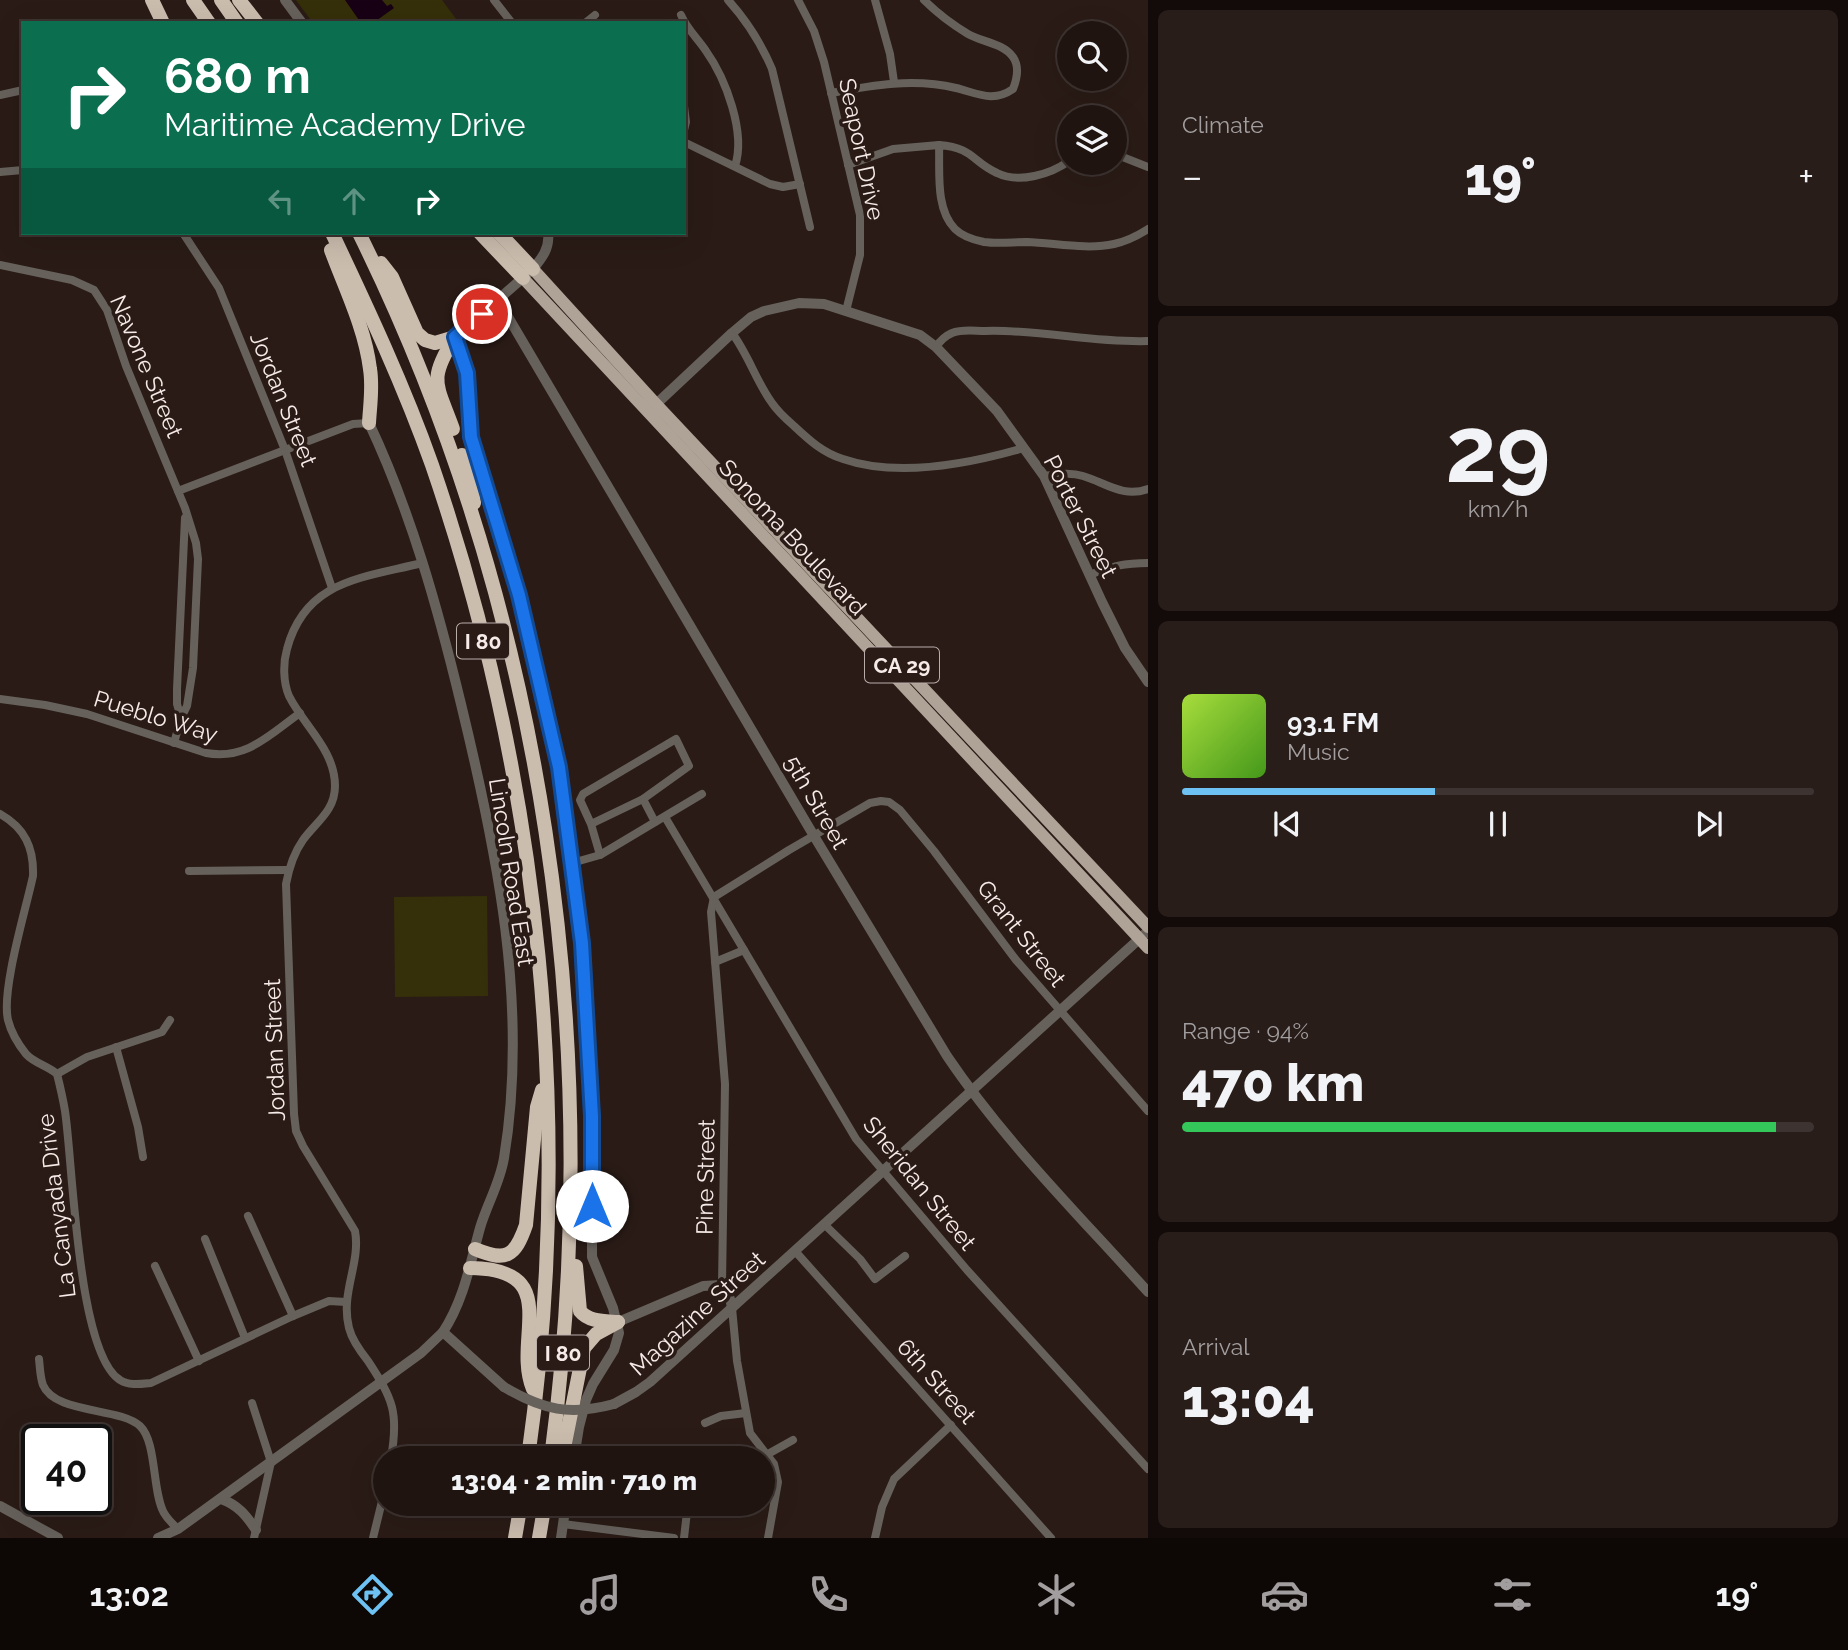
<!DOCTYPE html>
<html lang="en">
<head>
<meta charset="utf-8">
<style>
  body { margin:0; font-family:Raleway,sans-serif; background:#281d19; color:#f1f3f6; height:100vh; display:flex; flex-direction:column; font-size:26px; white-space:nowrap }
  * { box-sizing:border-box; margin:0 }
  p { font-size:23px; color:#a29e9f }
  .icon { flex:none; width:38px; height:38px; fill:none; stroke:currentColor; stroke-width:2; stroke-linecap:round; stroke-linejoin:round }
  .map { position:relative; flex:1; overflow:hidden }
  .side { display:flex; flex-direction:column; gap:10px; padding:10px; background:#120b09; width:700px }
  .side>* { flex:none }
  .banner { position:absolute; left:21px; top:21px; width:665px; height:214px; border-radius:0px; box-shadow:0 7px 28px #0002,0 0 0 2px #3d3330; background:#0b6e4f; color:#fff; overflow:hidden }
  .fabs { position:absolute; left:1057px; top:21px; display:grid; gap:14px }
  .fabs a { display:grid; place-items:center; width:70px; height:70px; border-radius:50%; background:#201410; box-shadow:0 7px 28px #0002,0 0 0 2px #3d3330; font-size:35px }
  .speed { position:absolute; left:21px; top:1424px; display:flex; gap:14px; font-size:35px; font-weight:700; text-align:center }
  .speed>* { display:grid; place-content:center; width:91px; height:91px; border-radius:50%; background:#201410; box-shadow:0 7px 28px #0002,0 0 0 2px #3d3330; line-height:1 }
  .speed .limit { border:4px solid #111; border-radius:10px; background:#fff; color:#111 }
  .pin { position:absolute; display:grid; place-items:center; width:60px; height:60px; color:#fff; margin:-30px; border:4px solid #fff; border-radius:50%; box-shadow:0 2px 7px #0007 }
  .me { position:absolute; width:77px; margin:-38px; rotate:0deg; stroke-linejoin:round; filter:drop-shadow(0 0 5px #0008) }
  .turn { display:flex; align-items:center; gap:24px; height:147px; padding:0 28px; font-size:32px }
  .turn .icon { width:91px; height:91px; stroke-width:2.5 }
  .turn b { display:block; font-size:49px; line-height:60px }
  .lanes { display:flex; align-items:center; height:66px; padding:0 28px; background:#0003; justify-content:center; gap:35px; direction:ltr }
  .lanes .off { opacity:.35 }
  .big { font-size:52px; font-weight:800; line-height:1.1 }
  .side .tile { flex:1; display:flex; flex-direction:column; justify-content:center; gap:10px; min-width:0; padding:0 24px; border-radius:10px; background:#281d19 }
  .side .dial { align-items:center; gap:0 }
  .dial b { font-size:91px; line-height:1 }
  .song { display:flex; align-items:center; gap:21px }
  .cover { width:84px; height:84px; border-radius:10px; background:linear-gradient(135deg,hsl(80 70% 55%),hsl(100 70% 35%)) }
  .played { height:7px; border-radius:4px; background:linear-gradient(90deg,#6ec2f3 40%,#3d3330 40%) }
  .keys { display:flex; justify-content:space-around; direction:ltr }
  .heat { display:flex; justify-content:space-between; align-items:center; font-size:38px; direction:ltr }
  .charge { height:10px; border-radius:5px; background:linear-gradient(90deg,#34c759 94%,#3d3330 0) }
  .trip { position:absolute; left:373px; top:1446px; width:402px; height:70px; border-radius:35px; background:#201410; box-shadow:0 7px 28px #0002,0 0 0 2px #3d3330; font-weight:800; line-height:70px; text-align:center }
  .dock { display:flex; height:112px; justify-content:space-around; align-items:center; background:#0d0806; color:#a29e9f }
  .dock .icon { width:49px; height:49px }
  .dock .selected { color:#6ec2f3 }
  .dock b { font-size:32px; color:#f1f3f6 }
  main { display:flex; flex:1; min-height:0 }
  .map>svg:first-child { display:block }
  .green { fill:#353009 }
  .water { fill:#180015 }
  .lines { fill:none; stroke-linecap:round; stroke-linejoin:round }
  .minor { stroke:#66615b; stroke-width:8 }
  .tertiary { stroke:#66615b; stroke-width:10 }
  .primary { stroke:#afa397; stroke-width:12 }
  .motorway { stroke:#cbbdae; stroke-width:14 }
  .tertiary-bridge { stroke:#66615b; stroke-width:10 }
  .route-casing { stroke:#114b97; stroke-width:18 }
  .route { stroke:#1a73e8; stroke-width:12 }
  .labels { text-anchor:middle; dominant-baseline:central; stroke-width:7; stroke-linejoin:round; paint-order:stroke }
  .shield { fill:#2a1b16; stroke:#b9ada9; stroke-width:2 }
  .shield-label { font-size:21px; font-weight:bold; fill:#f6ebe8 }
  .street-label { font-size:23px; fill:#f6ebe8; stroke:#2a1b16 }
</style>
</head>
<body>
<main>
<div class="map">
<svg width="1148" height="1538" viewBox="0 0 1148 1538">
  <rect width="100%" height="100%" fill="#2a1b16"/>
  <!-- green -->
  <g class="green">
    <polygon points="296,0 442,0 459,23 313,23"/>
    <polygon points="487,896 488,996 395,997 394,897"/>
  </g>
  <!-- water -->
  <polygon class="water" points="345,0 382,0 387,6 391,4 394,8 373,23 361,23"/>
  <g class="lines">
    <!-- minor -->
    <g class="minor">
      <polyline points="494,0 512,23"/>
      <path d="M728 0C747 21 761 43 772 69L810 227"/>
      <polyline points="798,0 814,31 824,62 860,215 860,255 846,311"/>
      <polyline points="875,0 890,54 894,82"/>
      <path d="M681 15C687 29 698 39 706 51 726 79 746 133 735 166"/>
      <polyline points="585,23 595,15"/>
      <path d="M831 93C873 85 914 78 956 88 977 93 993 103 1013 89 1017 79 1020 67 1013 57 1003 43 982 42 968 34 953 25 937 13 924 0"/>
      <polyline points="0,95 23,90"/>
      <polyline points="684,106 686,122 684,130"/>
      <polyline points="684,142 770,184 783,187 800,184"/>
      <polyline points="1115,154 1148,167"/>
      <path d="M1069 161C1051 174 1019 184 997 173 971 161 974 148 939 145 940 171 935 209 955 229 962 236 974 240 984 242 998 244 1013 242 1027 242 1055 243 1087 250 1114 244 1127 241 1137 236 1148 229"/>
      <polyline points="848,165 893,149 939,145"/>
      <polyline points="0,172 23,170"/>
      <polyline points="183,233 219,288 285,450 332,588"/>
      <polyline points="0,265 72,280 94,290 107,310 126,366 185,508 196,543 198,559 193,668 187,706 181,718 174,743"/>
      <path d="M732 333C748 354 756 381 772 403 778 412 786 419 794 426 809 440 823 453 843 459 898 478 969 464 1024 448"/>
      <path d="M936 347C940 341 945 336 952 333 962 329 974 331 985 331 1039 329 1093 343 1148 341"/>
      <path d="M1044 476C1057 474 1071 472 1083 476 1106 483 1123 498 1148 489"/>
      <polyline points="178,491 353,424 369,423"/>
      <path d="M1090 575C1110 566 1126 563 1148 563"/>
      <path d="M0 699 45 705 87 714 206 753C247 760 269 735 300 713"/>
      <polyline points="181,718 177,704 177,689 185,518"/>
      <polyline points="643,799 655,822"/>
      <path d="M0 814C25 828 34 848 33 876 26 909 1 990 8 1020 11 1032 18 1044 26 1054 34 1063 48 1066 57 1074 60 1086 63 1099 65 1111 73 1163 77 1353 120 1380 129 1386 141 1384 151 1383L293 1316 329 1301 346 1302"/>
      <polyline points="665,817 856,1139 967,1270 1148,1469"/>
      <polyline points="591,824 580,800 583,794 676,739 689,766 643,799 591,824 600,855"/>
      <polyline points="572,863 600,855 702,794"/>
      <polyline points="189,871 288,870"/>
      <polyline points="715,962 744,950"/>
      <polyline points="116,1047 138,1127 143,1157"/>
      <polyline points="57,1074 87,1057 162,1032 170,1020"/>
      <polyline points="248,1216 293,1316"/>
      <polyline points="824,1224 860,1259 875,1279 905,1256"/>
      <polyline points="205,1239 245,1338"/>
      <polyline points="795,1251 1051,1538"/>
      <polyline points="155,1266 199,1361"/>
      <polyline points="722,1285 725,1084 711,912 714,897 789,850 870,803 881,801 889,802 900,810 934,851 1016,960 1148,1111"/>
      <polyline points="732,1308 737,1361 750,1433 774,1464 778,1482 768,1538"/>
      <path d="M39 1359C40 1367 40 1377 43 1385 55 1414 119 1407 140 1426 157 1442 152 1492 164 1513 168 1520 173 1524 178 1529"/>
      <polyline points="252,1403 271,1462 254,1538"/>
      <polyline points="705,1423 721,1416 746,1413"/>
      <polyline points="768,1454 793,1440"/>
      <path d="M391 1458C399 1413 393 1399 368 1361 360 1351 352 1340 349 1328 340 1293 361 1263 355 1231L303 1146 296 1131 294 1114 286 884C289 868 293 854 303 840 316 822 335 811 335 786 335 750 304 726 289 696 283 682 283 663 287 649 305 580 363 578 422 563"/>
      <polyline points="563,1524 674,1538"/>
      <polyline points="373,1538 385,1489"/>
      <polyline points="684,1538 688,1503"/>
      <polyline points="875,1538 882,1507 894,1479 951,1425"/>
    </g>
    <!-- tertiary -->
    <g class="tertiary">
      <polyline points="285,0 302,23"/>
      <path d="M548 233C550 248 542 258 533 269L455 337 467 373 471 437 519 595 559 767 582 943 592 1116V1257L613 1308 619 1333 614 1350 593 1384 586 1400 579 1427 574 1458"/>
      <path d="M498 300 814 836 947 1056C1005 1142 1079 1215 1148 1292"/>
      <polyline points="652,408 732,333 751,317 764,311 799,303 824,304 920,335 936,347 997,411 1044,476 1102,602 1125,648 1148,682"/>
      <path d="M369 423C411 512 438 609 461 704 497 852 529 1006 504 1158 500 1183 487 1204 480 1228 470 1264 464 1300 443 1332"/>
      <path d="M618 1322 703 1286 722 1285C728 1292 731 1299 732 1308"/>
      <polyline points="614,1404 636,1392 650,1382 1148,931"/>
      <path d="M221 1499C238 1505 246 1515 256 1530"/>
      <polyline points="0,1506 58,1538"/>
      <polyline points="158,1538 178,1529 421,1353 443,1332 504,1387"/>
      <polyline points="561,1538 566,1503"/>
    </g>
    <!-- primary -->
    <g class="primary">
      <polyline points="533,269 656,404 1148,927"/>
      <polyline points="523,278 1148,948"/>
    </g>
    <!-- motorway -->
    <g class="motorway">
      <polyline points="152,0 163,23"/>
      <polyline points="193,0 209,23"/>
      <polyline points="221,0 237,23"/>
      <polyline points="239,0 257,23"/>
      <path d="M332 233C368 309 404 386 432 465 541 782 575 1127 528 1458"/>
      <path d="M359 233C545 609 606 1043 551 1458"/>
      <polyline points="480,233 523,278"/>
      <polyline points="499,233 533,269"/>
      <path d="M331 250C345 288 365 328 370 369 373 387 370 405 369 423"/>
      <polyline points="381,263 392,277 417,333 425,340 435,343 455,337"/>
      <path d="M453 429C437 384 427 381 455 337"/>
      <polyline points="462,455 471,483 474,503"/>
      <path d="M475 1249C506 1262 515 1257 526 1225L537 1107 542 1090"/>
      <path d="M576 1266 580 1311C589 1322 604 1321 618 1322"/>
      <path d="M470 1268C565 1269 512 1338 533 1389"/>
      <polyline points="562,1458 584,1348 596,1334 618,1322"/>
      <polyline points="515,1538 521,1503"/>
      <polyline points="539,1538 545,1503"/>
    </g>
    <!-- tertiary-bridge -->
    <path class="tertiary-bridge" d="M504 1387C543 1410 570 1416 614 1404"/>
  </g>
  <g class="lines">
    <defs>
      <polyline id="route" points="482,314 455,337 467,373 471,437 519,595 559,767 582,943 592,1116 592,1206"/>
    </defs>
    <!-- route casing -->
    <use href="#route" class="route-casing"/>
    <!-- route -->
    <use href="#route" class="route"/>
  </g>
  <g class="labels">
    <!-- shield labels -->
    <g class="shield">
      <rect x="457" y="623.5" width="52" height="35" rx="5"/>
      <rect x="865" y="647.5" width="74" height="35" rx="5"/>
      <rect x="537" y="1335.5" width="52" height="35" rx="5"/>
    </g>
    <g class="shield-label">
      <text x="483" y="641">I 80</text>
      <text x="902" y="665">CA 29</text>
      <text x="563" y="1353">I 80</text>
    </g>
    <!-- street labels -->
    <g class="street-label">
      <text transform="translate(862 149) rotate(78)">Seaport Drive</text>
      <text transform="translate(147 366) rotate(67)">Navone Street</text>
      <text transform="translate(284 399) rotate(68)">Jordan Street</text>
      <text transform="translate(1081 516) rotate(63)">Porter Street</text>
      <text transform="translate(793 537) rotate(47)">Sonoma Boulevard</text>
      <text transform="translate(156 716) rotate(17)">Pueblo Way</text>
      <text transform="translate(817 802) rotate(60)">5th Street</text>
      <text transform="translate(512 872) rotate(81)">Lincoln Road East</text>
      <text transform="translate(1022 933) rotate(52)">Grant Street</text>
      <text transform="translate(274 1050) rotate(-92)">Jordan Street</text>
      <text transform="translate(705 1177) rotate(-89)">Pine Street</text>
      <text transform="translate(920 1183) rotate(51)">Sheridan Street</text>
      <text transform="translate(56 1206) rotate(-97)">La Canyada Drive</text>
      <text transform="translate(697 1313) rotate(-42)">Magazine Street</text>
      <text transform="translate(937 1381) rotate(48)">6th Street</text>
    </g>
  </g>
</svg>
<div class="fabs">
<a><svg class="icon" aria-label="search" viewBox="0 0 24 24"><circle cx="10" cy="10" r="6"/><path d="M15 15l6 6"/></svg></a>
<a><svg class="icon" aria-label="layers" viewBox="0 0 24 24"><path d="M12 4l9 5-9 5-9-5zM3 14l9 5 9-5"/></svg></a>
</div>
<div class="speed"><div class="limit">40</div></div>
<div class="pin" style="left:482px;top:314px;background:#d93025"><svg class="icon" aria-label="arrive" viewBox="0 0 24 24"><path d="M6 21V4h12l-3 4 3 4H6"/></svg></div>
<svg class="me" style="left:592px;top:1206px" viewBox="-20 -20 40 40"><circle r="19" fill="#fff"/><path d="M0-13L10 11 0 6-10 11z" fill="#1a73e8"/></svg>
<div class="trip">13:04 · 2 min · 710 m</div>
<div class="banner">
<div class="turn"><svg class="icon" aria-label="right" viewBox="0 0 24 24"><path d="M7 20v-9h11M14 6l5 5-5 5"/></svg><div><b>680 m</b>Maritime Academy Drive</div></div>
<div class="lanes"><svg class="icon off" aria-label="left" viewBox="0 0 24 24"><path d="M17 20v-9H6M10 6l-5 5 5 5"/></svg><svg class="icon off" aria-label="ahead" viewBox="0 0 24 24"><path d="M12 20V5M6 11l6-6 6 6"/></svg><svg class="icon" aria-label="right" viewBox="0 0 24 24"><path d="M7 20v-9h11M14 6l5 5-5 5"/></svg></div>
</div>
</div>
<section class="side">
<div class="tile"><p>Climate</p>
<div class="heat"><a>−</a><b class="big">19°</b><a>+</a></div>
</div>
<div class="tile dial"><b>29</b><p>km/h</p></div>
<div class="tile">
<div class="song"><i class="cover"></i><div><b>93.1 FM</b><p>Music</p></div></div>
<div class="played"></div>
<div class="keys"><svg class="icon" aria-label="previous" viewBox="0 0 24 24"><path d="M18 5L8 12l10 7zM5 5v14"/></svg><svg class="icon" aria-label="pause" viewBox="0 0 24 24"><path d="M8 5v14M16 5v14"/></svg><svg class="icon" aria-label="next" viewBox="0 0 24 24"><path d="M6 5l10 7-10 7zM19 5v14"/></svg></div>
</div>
<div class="tile"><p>Range · 94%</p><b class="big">470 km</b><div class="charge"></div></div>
<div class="tile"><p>Arrival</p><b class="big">13:04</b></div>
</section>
</main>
<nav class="dock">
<b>13:02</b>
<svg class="icon selected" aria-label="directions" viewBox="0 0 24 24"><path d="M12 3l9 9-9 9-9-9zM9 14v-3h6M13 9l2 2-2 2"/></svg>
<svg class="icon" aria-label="music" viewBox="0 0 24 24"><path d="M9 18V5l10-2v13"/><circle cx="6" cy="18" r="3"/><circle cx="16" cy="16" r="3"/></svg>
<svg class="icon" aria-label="phone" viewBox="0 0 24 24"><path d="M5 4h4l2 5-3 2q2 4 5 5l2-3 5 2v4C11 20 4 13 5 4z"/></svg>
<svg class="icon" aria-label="climate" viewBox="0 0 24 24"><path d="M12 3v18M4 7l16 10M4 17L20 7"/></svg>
<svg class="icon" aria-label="car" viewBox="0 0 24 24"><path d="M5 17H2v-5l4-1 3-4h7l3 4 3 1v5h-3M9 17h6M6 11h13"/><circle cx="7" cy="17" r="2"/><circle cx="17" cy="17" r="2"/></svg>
<svg class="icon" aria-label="filters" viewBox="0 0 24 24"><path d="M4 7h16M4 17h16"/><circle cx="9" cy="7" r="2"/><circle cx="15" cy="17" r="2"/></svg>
<b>19°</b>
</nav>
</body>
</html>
